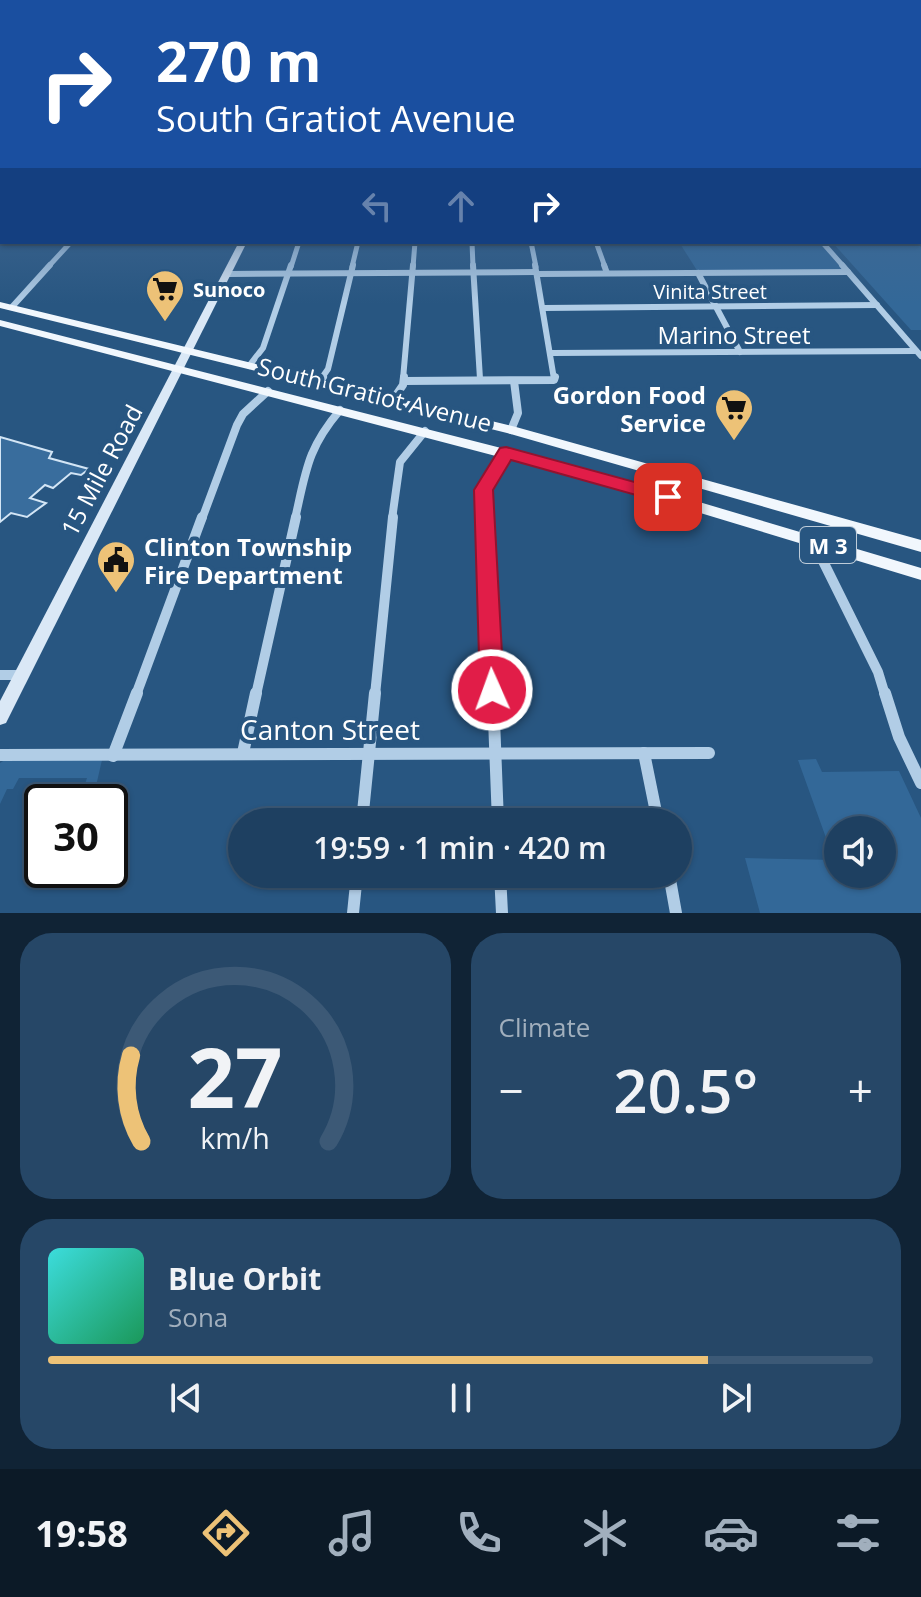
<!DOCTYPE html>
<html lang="en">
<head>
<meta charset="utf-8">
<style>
  body { margin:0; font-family:"Open Sans",sans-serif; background:#264767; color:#f1f3f6; height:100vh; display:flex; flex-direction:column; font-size:30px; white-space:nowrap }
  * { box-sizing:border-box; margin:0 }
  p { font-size:26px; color:#a1afbd }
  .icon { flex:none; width:44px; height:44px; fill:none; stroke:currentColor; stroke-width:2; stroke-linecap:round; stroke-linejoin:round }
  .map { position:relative; height:913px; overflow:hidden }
  .panel { display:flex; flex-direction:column; gap:20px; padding:20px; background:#102335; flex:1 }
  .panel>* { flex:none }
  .banner { position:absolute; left:0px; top:0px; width:922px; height:244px; box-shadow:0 2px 6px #0004,0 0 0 2px #3c5976; background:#1a4fa0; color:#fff; overflow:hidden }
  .tools { position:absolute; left:824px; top:816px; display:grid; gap:16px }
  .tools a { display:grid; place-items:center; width:72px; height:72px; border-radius:50%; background:#1e4061; box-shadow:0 2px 6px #0004,0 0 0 2px #3c5976; font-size:40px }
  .speed { position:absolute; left:24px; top:784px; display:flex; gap:16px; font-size:40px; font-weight:700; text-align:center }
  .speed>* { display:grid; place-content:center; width:104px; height:104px; border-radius:50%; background:#1e4061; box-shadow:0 2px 6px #0004,0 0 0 2px #3c5976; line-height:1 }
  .speed .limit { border:4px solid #111; border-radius:12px; background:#fff; color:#111 }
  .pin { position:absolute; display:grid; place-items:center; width:68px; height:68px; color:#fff; margin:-34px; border-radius:16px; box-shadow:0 4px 12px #0006 }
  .me { position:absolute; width:88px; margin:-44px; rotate:358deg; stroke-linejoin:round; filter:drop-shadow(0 0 6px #0008) }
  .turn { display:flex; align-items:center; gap:28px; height:168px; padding:0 24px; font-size:36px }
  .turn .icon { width:104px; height:104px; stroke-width:2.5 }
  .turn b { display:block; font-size:56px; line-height:68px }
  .lanes { display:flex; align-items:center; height:76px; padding:0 24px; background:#0003; justify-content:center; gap:40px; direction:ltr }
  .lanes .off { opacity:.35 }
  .big { font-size:60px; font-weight:600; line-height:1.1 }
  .panel .card { flex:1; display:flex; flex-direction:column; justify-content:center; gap:12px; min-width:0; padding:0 28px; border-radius:32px; background:#264767 }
  .panel .dial { align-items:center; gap:0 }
  .dial svg { height:208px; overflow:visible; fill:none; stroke:#3c5976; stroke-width:7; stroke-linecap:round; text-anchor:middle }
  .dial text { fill:#f1f3f6; stroke:none }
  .song { display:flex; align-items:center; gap:24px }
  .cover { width:96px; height:96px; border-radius:12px; background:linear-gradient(135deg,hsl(180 70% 55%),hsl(150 70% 35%)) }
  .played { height:8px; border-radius:4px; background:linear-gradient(90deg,#edc277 80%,#3c5976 80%) }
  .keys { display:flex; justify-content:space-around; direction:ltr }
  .heat { display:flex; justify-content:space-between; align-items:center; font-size:44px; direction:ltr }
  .panel .tiles { flex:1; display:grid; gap:20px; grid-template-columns:1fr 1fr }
  .card:last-child { grid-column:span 2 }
  .trip { position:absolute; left:228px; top:808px; width:464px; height:80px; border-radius:40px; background:#1e4061; box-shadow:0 2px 6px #0004,0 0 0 2px #3c5976; font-weight:600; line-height:80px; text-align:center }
  .menu { display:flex; height:128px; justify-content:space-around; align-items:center; background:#0c1a27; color:#a1afbd }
  .menu .icon { width:56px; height:56px }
  .menu .selected { color:#edc277 }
  .menu b { font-size:36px; color:#f1f3f6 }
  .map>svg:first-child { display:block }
  .green { fill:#336898; fill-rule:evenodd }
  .building { fill:#396d9d; stroke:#d3e5f5; stroke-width:2 }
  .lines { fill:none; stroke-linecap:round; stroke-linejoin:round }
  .street-far4 { stroke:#b1cde6; stroke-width:5 }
  .street-far3 { stroke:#b1cde6; stroke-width:6 }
  .street-far2 { stroke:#b1cde6; stroke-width:8 }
  .street-far1 { stroke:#b1cde6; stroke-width:10 }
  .street { stroke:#b1cde6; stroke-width:12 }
  .secondary { fill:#dae8f6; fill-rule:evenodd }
  .primary { fill:#f1f7fd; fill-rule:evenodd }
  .route { fill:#e11d48; stroke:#92132f; stroke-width:2 }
  .labels { text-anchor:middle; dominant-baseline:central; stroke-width:8; stroke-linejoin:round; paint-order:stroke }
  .far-poi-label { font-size:20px; font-weight:bold; fill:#fff; stroke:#285681; text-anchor:start }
  .far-street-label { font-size:20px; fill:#fff; stroke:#285681 }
  .shield { fill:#285681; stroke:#beccd9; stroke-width:2 }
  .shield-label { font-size:22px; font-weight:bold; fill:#fff }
  .street-label { font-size:24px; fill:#fff; stroke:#285681 }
  .poi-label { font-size:24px; font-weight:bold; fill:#fff; stroke:#285681; text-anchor:end }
  .near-street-label { font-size:28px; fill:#fff; stroke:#285681 }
</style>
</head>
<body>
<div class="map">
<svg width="921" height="913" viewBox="0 0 921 913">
  <rect width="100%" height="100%" fill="#285681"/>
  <!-- green -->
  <g class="green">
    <polygon points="679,242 819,242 844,271 698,272"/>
    <polygon points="832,242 916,242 921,247 921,330 911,330"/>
    <path d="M816 759 822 772 899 771 921 818V913H760L745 858 834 860 798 760ZM882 830V874H838V830Z"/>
    <polygon points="5,760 102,760 96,786 84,787 87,778 19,778 13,789 7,789 0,804 0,763"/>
  </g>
  <!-- building -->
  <polygon class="building" points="0,437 52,452 49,458 89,469 81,475 71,473 53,488 45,485 30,498 46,503 27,517 11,513 0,522"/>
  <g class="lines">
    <!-- street-far4 -->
    <g class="street-far4">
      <polyline points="472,242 473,267"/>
      <polyline points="531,242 536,267"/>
      <polyline points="596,242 605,267"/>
      <polyline points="822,242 844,267"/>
      <polyline points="48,267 71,242"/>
      <polyline points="291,267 299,242"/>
      <polyline points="352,267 358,242"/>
      <polyline points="413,267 415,242"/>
    </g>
    <!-- street-far3 -->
    <g class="street-far3">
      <polyline points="473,265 480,379"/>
      <polyline points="535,265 554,379"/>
      <polyline points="604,265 607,273"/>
      <polyline points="842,265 921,356"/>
      <polyline points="698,273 740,352"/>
      <polyline points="227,274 536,272"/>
      <polyline points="537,274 848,272"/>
      <polyline points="12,307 50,265"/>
      <polyline points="544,308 877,305"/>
      <polyline points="552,353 916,351"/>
      <polyline points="249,366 263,348 291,265"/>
      <polyline points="321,379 328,369 353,265"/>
      <polyline points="403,379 413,265"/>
    </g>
    <!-- street-far2 -->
    <g class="street-far2">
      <polyline points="404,381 554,380 555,377"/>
      <polyline points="319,383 323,377"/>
      <polyline points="392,401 403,385 404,377"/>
      <polyline points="511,430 518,413 514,381"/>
      <polyline points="202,519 237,425 243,414 268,391"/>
      <path d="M295 519C306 471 307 449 340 410"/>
      <polyline points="392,519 400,462 425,431"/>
      <polyline points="485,519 484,490 506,452"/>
    </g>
    <!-- street-far1 -->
    <g class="street-far1">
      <polyline points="485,517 493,695"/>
      <polyline points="813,541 878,672 885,695"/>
      <polyline points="0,675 21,675"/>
      <polyline points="136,695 202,517"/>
      <polyline points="256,695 296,517"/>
      <polyline points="375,695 393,517"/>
    </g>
    <!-- street -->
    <g class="street">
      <polyline points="493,693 498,822"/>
      <polyline points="885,693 899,737 921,783"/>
      <polyline points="243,753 256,693"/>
      <polyline points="644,753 658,822"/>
      <polyline points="0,755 709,753"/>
      <polyline points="113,756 137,693"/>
      <polyline points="362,822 375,693"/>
      <polyline points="500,874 502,913"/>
      <polyline points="669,874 676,913"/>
      <polyline points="353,913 357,874"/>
    </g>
    <!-- secondary -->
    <polygon class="secondary" points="239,242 247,242 6,723 0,725 0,701"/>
    <!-- primary -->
    <g class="primary">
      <polygon points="0,302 516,427 921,540 921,552 507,433 0,308"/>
      <polygon points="0,320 622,479 921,568 921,580 618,488 0,326"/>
    </g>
  </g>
  <!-- sky -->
  <linearGradient id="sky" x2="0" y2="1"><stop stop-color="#162f47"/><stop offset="0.58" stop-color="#426892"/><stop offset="1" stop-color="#426892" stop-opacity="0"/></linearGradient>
  <rect width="921" height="304" fill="url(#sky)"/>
  <!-- route -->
  <polygon class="route" points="506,447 675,493 678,497 668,504 511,460 493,490 504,690 501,697 492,700 483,697 480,690 474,490 500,448"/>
  <!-- icons -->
  <defs>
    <symbol id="supermarket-pin" viewBox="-11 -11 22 30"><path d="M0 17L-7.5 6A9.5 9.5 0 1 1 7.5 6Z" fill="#edc277" stroke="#285681"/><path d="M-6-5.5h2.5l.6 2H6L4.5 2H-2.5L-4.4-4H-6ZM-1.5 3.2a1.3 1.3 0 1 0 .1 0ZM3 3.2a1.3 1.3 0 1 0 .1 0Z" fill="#111"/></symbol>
    <symbol id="civic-pin" viewBox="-11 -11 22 30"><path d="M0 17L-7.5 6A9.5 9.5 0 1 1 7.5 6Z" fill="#edc277" stroke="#285681"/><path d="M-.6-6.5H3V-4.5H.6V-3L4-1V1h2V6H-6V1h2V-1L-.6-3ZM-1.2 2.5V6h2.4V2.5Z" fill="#111"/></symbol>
  </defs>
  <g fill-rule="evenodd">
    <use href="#supermarket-pin" x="143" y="267" width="44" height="60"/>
    <use href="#supermarket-pin" x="712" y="386" width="44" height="60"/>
    <use href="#civic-pin" x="94" y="538" width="44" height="60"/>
  </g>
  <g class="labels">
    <!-- far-poi labels -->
    <g class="far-poi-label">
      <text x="193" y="289">Sunoco</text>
    </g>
    <!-- far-street labels -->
    <g class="far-street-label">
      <text x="710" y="291">Vinita Street</text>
    </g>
    <!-- shield labels -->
    <rect class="shield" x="800" y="527" width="56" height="36" rx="6"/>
    <g class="shield-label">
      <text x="828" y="545">M 3</text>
    </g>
    <!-- street labels -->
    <g class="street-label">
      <text x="734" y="334">Marino Street</text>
      <text transform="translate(375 394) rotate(14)">South Gratiot Avenue</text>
      <text transform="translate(101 470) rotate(-62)">15 Mile Road</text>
    </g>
    <!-- poi labels -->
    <g class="poi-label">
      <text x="706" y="394">Gordon Food<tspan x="706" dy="28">Service</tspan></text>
      <text x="144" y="546" text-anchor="start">Clinton Township<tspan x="144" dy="28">Fire Department</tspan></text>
    </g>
    <!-- near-street labels -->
    <g class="near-street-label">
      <text x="330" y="729">Canton Street</text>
    </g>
  </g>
</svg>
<div class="tools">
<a><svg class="icon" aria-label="sound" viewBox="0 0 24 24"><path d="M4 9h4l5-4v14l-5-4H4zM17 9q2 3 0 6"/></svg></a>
</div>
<div class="speed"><div class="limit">30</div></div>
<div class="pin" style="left:668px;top:497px;background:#d93025"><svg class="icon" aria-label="arrive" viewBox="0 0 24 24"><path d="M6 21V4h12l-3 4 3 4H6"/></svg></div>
<svg class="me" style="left:492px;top:690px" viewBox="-20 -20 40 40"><circle r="17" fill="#e11d48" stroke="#fff" stroke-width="3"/><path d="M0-11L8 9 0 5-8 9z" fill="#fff"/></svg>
<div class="trip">19:59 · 1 min · 420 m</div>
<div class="banner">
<div class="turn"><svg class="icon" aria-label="right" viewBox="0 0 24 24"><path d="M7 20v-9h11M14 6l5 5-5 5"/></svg><div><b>270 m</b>South Gratiot Avenue</div></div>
<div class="lanes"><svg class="icon off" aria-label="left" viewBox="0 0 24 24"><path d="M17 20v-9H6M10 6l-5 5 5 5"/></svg><svg class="icon off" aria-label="ahead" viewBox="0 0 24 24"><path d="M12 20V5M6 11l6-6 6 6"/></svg><svg class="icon" aria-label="right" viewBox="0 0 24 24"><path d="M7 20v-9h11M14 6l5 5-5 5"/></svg></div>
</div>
</div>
<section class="panel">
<div class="tiles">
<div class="card dial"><svg viewBox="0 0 100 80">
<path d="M14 69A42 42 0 1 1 86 69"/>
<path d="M14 69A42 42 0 0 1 10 36" stroke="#edc277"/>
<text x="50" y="56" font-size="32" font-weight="700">27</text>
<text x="50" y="72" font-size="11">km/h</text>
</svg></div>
<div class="card"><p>Climate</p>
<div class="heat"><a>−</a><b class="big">20.5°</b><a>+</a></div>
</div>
<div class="card">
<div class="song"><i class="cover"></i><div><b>Blue Orbit</b><p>Sona</p></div></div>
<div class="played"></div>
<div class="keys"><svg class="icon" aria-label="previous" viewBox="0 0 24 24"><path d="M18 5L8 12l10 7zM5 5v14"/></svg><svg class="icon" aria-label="pause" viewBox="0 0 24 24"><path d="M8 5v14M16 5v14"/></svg><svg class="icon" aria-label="next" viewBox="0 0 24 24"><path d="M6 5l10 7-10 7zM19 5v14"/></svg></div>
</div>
</div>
</section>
<nav class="menu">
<b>19:58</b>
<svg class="icon selected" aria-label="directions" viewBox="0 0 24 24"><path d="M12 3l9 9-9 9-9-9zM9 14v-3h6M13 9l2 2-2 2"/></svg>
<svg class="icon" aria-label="music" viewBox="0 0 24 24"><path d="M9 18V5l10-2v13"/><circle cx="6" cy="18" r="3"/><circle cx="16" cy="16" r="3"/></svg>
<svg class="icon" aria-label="phone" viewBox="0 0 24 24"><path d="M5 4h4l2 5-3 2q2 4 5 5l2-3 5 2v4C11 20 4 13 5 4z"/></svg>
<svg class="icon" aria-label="climate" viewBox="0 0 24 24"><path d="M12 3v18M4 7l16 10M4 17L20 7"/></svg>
<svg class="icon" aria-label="car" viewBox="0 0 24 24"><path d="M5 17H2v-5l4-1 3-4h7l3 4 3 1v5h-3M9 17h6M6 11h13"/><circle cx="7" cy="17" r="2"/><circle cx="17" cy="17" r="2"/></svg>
<svg class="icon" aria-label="filters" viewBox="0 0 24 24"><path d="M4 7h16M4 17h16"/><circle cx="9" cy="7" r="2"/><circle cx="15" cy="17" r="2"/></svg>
</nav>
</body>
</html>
